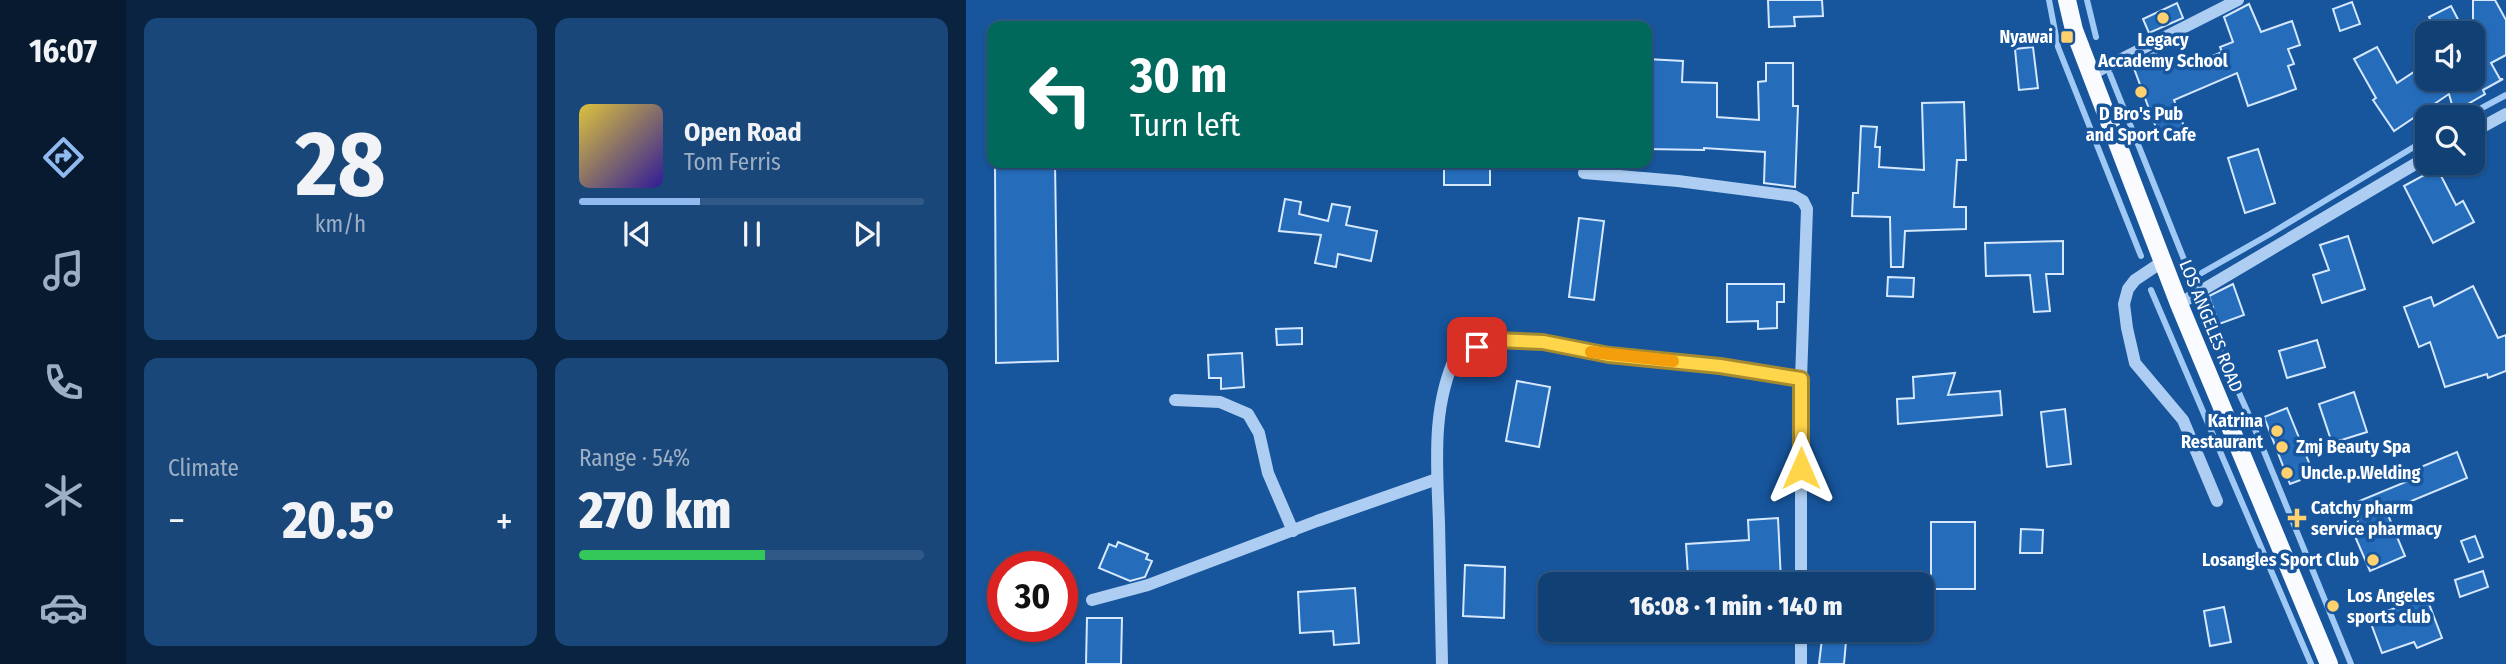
<!DOCTYPE html>
<html lang="en">
<head>
<meta charset="utf-8">
<style>
  body { margin:0; font-family:"Fira Sans Condensed",sans-serif; background:#1a477a; color:#f1f3f6; height:100vh; display:flex; flex-direction:column; font-size:26px; white-space:nowrap }
  * { box-sizing:border-box; margin:0 }
  p { font-size:23px; color:#9cafc5 }
  .icon { flex:none; width:38px; height:38px; fill:none; stroke:currentColor; stroke-width:2; stroke-linecap:round; stroke-linejoin:round }
  .map { position:relative; flex:1; overflow:hidden }
  .details { display:flex; flex-direction:column; gap:18px; padding:18px; background:#092340; width:840px }
  .details>* { flex:none }
  .hud { position:absolute; left:21px; top:21px; width:665px; height:147px; border-radius:14px; box-shadow:0 2px 5px #0004,0 0 0 2px #305987; background:#00695c; color:#fff; overflow:hidden }
  .buttons { position:absolute; left:1449px; top:21px; display:grid; gap:14px }
  .buttons a { display:grid; place-items:center; width:70px; height:70px; border-radius:14px; background:#114075; box-shadow:0 2px 5px #0004,0 0 0 2px #305987; font-size:35px }
  .speed { position:absolute; left:21px; top:551px; display:flex; gap:14px; font-size:35px; font-weight:700; text-align:center }
  .speed>* { display:grid; place-content:center; width:91px; height:91px; border-radius:50%; background:#114075; box-shadow:0 2px 5px #0004,0 0 0 2px #305987; line-height:1 }
  .speed .limit { border:10px solid #d22; background:#fff; color:#111 }
  .pin { position:absolute; display:grid; place-items:center; width:60px; height:60px; color:#fff; margin:-30px; border-radius:14px; box-shadow:0 4px 10px #0006 }
  .me { position:absolute; width:77px; margin:-38px; rotate:0deg; stroke-linejoin:round; filter:drop-shadow(0 0 5px #0008) }
  .turn { display:flex; align-items:center; gap:24px; height:147px; padding:0 28px; font-size:32px }
  .turn .icon { width:91px; height:91px; stroke-width:2.5 }
  .turn b { display:block; font-size:49px; line-height:60px }
  .big { font-size:52px; font-weight:800; line-height:1.1 }
  .details .widget { flex:1; display:flex; flex-direction:column; justify-content:center; gap:10px; min-width:0; padding:0 24px; border-radius:14px; background:#1a477a }
  .details .dial { align-items:center; gap:0 }
  .dial b { font-size:91px; line-height:1 }
  .song { display:flex; align-items:center; gap:21px }
  .cover { width:84px; height:84px; border-radius:10px; background:linear-gradient(135deg,hsl(50 70% 55%),hsl(250 70% 35%)) }
  .played { height:7px; border-radius:4px; background:linear-gradient(90deg,#90b9f0 35%,#305987 35%) }
  .keys { display:flex; justify-content:space-around; direction:ltr }
  .heat { display:flex; justify-content:space-between; align-items:center; font-size:38px; direction:ltr }
  .charge { height:10px; border-radius:5px; background:linear-gradient(90deg,#34c759 54%,#305987 0) }
  .details .tiles { flex:1; display:grid; gap:18px; grid-template-columns:repeat(2,1fr) }
  .trip { position:absolute; left:572px; top:572px; width:396px; height:70px; border-radius:14px; background:#114075; box-shadow:0 2px 5px #0004,0 0 0 2px #305987; font-weight:800; line-height:70px; text-align:center }
  main { display:flex; flex:1; min-height:0 }
  .dock { display:flex; flex-direction:column; width:126px; justify-content:space-around; align-items:center; background:#071a2f; color:#9cafc5 }
  .dock .icon { width:49px; height:49px }
  .dock .on { color:#90b9f0 }
  .dock b { font-size:32px; color:#f1f3f6 }
  .map>svg:first-child { display:block }
  .lines { fill:none; stroke-linecap:round; stroke-linejoin:round }
  .stream { stroke:#a0caf5; stroke-width:6 }
  .building { fill:#256cbb; stroke:#d5e8fd; stroke-width:2 }
  .minor { stroke:#adcef2; stroke-width:12 }
  .major { stroke:#f9fbff; stroke-width:18 }
  .route-casing { stroke:#a68a30; stroke-width:18 }
  .route { stroke:#ffd54a; stroke-width:12 }
  .slow { stroke:#f59e0b; stroke-width:12 }
  .poi-dot { fill:#ffd16f; stroke:#17559c; stroke-width:2.5 }
  .labels { text-anchor:middle; dominant-baseline:central; stroke-width:7; stroke-linejoin:round; paint-order:stroke }
  .poi-label { font-size:18px; font-weight:bold; fill:#fff; stroke:#17559c; text-anchor:start }
  .street-label { font-size:18px; fill:#fff; stroke:#17559c }
</style>
</head>
<body>
<main>
<nav class="dock">
<b>16:07</b>
<svg class="icon on" aria-label="directions" viewBox="0 0 24 24"><path d="M12 3l9 9-9 9-9-9zM9 14v-3h6M13 9l2 2-2 2"/></svg>
<svg class="icon" aria-label="music" viewBox="0 0 24 24"><path d="M9 18V5l10-2v13"/><circle cx="6" cy="18" r="3"/><circle cx="16" cy="16" r="3"/></svg>
<svg class="icon" aria-label="phone" viewBox="0 0 24 24"><path d="M5 4h4l2 5-3 2q2 4 5 5l2-3 5 2v4C11 20 4 13 5 4z"/></svg>
<svg class="icon" aria-label="climate" viewBox="0 0 24 24"><path d="M12 3v18M4 7l16 10M4 17L20 7"/></svg>
<svg class="icon" aria-label="car" viewBox="0 0 24 24"><path d="M5 17H2v-5l4-1 3-4h7l3 4 3 1v5h-3M9 17h6M6 11h13"/><circle cx="7" cy="17" r="2"/><circle cx="17" cy="17" r="2"/></svg>
</nav>
<section class="details">
<div class="tiles">
<div class="widget dial"><b>28</b><p>km/h</p></div>
<div class="widget">
<div class="song"><i class="cover"></i><div><b>Open Road</b><p>Tom Ferris</p></div></div>
<div class="played"></div>
<div class="keys"><svg class="icon" aria-label="previous" viewBox="0 0 24 24"><path d="M18 5L8 12l10 7zM5 5v14"/></svg><svg class="icon" aria-label="pause" viewBox="0 0 24 24"><path d="M8 5v14M16 5v14"/></svg><svg class="icon" aria-label="next" viewBox="0 0 24 24"><path d="M6 5l10 7-10 7zM19 5v14"/></svg></div>
</div>
<div class="widget"><p>Climate</p>
<div class="heat"><a>−</a><b class="big">20.5°</b><a>+</a></div>
</div>
<div class="widget"><p>Range · 54%</p><b class="big">270 km</b><div class="charge"></div></div>
</div>
</section>
<div class="map">
<svg width="1540" height="664" viewBox="0 0 1540 664">
  <rect width="100%" height="100%" fill="#17559c"/>
  <g class="lines">
    <!-- stream -->
    <g class="stream">
      <polyline points="1083,0 1092,47 1175,256"/>
      <polyline points="1121,0 1130,37"/>
      <polyline points="1144,74 1231,292"/>
      <polyline points="1499,117 1540,95"/>
      <polyline points="1225,279 1304,234 1461,139"/>
      <polyline points="1185,290 1345,664"/>
      <polyline points="1232,298 1236,310 1286,422 1385,664"/>
    </g>
  </g>
  <!-- building -->
  <g class="building">
    <polygon points="802,0 856,0 857,16 828,17 829,26 803,27"/>
    <polygon points="1507,0 1529,0 1540,20 1540,55 1525,63 1534,79 1537,79 1517,90 1519,94 1488,112 1483,94 1428,131 1407,100 1410,98 1388,59 1411,47 1431,83 1454,68 1461,79 1507,79"/>
    <polygon points="1386,2 1394,24 1374,31 1367,9"/>
    <polygon points="1211,3 1217,18 1183,33 1177,19"/>
    <polygon points="1283,4 1295,32 1326,21 1334,45 1322,49 1328,64 1322,66 1330,89 1282,106 1271,73 1208,100 1220,132 1195,141 1166,63 1190,52 1197,71 1226,58 1228,64 1256,52 1254,47 1267,42 1258,17"/>
    <polygon points="1485,6 1495,25 1480,33 1471,33 1463,17"/>
    <polygon points="1067,47 1072,88 1053,90 1049,49"/>
    <polygon points="681,59 717,61 716,82 751,83 751,117 793,120 792,82 800,81 800,63 827,63 827,106 832,106 829,187 798,183 799,152 738,148 738,150 681,149"/>
    <polygon points="998,102 1000,160 991,160 988,207 1000,207 1000,229 939,231 937,267 925,267 924,217 886,216 887,193 892,193 895,126 911,127 909,147 914,147 913,167 958,170 956,103"/>
    <polygon points="1292,149 1309,203 1279,213 1262,158"/>
    <polygon points="29,163 89,163 92,361 30,363"/>
    <rect x="478" y="163" width="46" height="22"/>
    <polygon points="1471,168 1490,205 1497,201 1508,222 1467,243 1438,186"/>
    <polygon points="319,199 335,202 333,214 362,221 366,204 384,207 380,225 411,231 405,261 372,254 370,267 349,263 355,235 313,231"/>
    <polygon points="613,218 638,221 628,300 603,297"/>
    <polygon points="1382,236 1399,289 1356,303 1347,275 1363,270 1354,245"/>
    <polygon points="1097,241 1097,274 1080,274 1084,311 1068,312 1064,275 1020,276 1019,243"/>
    <polygon points="922,277 948,278 947,297 921,296"/>
    <polygon points="761,284 818,284 818,302 811,302 811,328 792,329 792,321 761,322"/>
    <polygon points="1267,284 1278,315 1253,324 1243,296"/>
    <polygon points="1507,286 1532,338 1540,335 1540,371 1522,378 1521,374 1479,387 1464,342 1453,347 1438,307 1465,297 1468,306"/>
    <polygon points="336,328 336,344 311,345 310,329"/>
    <polygon points="1351,340 1359,367 1321,378 1313,351"/>
    <polygon points="276,353 278,387 255,389 255,378 243,378 242,355"/>
    <polygon points="989,373 982,395 1034,391 1036,415 932,424 931,399 948,398 947,377"/>
    <polygon points="551,381 584,387 573,447 540,441"/>
    <polygon points="1388,392 1401,432 1366,443 1353,404"/>
    <polygon points="1321,408 1348,475 1324,484 1298,417"/>
    <polygon points="1099,409 1105,464 1081,467 1075,412"/>
    <polygon points="1491,452 1501,478 1438,504 1440,508 1422,515 1439,556 1404,571 1388,534 1395,531 1386,504 1442,481 1438,474"/>
    <polygon points="812,518 815,581 787,583 787,579 758,581 757,574 722,576 720,544 783,540 782,520"/>
    <rect x="965" y="522" width="44" height="67"/>
    <polygon points="1055,529 1077,530 1076,553 1054,553"/>
    <polygon points="1509,536 1517,557 1503,562 1495,541"/>
    <polygon points="152,542 182,554 180,559 186,561 179,577 164,581 133,568 143,544 150,547"/>
    <polygon points="499,565 539,567 538,618 497,616"/>
    <polygon points="1517,571 1522,587 1494,597 1489,580"/>
    <polygon points="389,588 393,643 368,645 367,631 334,633 332,592"/>
    <polygon points="1460,596 1476,638 1451,648 1448,642 1416,653 1403,618"/>
    <polygon points="1258,607 1265,642 1244,646 1238,611"/>
    <polygon points="121,618 156,618 155,664 120,664"/>
    <polygon points="857,630 881,630 878,664 853,664"/>
  </g>
  <g class="lines">
    <!-- minor -->
    <g class="minor">
      <polyline points="1124,75 1272,0"/>
      <polyline points="1507,132 1540,114"/>
      <polyline points="618,173 712,181 828,196 837,201 841,209 835,379 835,584"/>
      <polyline points="1196,262 1169,280 1162,289 1158,304 1161,328 1169,363 1217,420 1251,501"/>
      <polyline points="1213,304 1461,157"/>
      <polyline points="209,400 254,402 282,414 293,433 302,473 327,531"/>
      <polyline points="126,600 182,585 351,521 471,479"/>
      <path d="M476 664C475 617 474 570 473 523 471 465 465 407 491 353L531 340 577 342 643 355 754 366 835 379"/>
      <polyline points="835,664 835,630"/>
    </g>
    <!-- major -->
    <polyline class="major" points="1101,0 1108,30 1213,304 1363,664"/>
  </g>
  <g class="lines">
    <defs>
      <polyline id="route" points="511,347 531,340 577,342 643,355 754,366 835,379 835,468"/>
    </defs>
    <!-- route casing -->
    <use href="#route" class="route-casing"/>
    <!-- route -->
    <use href="#route" class="route"/>
    <!-- slow -->
    <polyline class="slow" points="625,352 707,361"/>
  </g>
  <!-- markers -->
  <g class="poi-dot">
    <circle cx="1197" cy="18" r="7"/>
    <rect x="1094" y="30" width="14" height="14" rx="3.5"/>
    <circle cx="1175" cy="92" r="7"/>
    <circle cx="1311" cy="431" r="7"/>
    <circle cx="1316" cy="447" r="7"/>
    <circle cx="1321" cy="473" r="7"/>
    <path d="M1327.5 507.5h7v7h7v7h-7v7h-7v-7h-7v-7h7z"/>
    <circle cx="1407" cy="560" r="7"/>
    <circle cx="1367" cy="606" r="7"/>
  </g>
  <g class="labels">
    <!-- poi labels -->
    <g class="poi-label">
      <text x="1087" y="37" text-anchor="end">Nyawai</text>
      <text x="1197" y="40" text-anchor="middle">Legacy<tspan x="1197" dy="21">Accademy School</tspan></text>
      <text x="1175" y="114" text-anchor="middle">D Bro's Pub<tspan x="1175" dy="21">and Sport Cafe</tspan></text>
      <text x="1297" y="421" text-anchor="end">Katrina<tspan x="1297" dy="21">Restaurant</tspan></text>
      <text x="1330" y="447">Zmj Beauty Spa</text>
      <text x="1335" y="473">Uncle.p.Welding</text>
      <text x="1345" y="508">Catchy pharm<tspan x="1345" dy="21">service pharmacy</tspan></text>
      <text x="1393" y="560" text-anchor="end">Losangles Sport Club</text>
      <text x="1381" y="596">Los Angeles<tspan x="1381" dy="21">sports club</tspan></text>
    </g>
    <!-- street labels -->
    <g class="street-label">
      <text transform="translate(1245 326) rotate(68)">LOS ANGELES ROAD</text>
    </g>
  </g>
</svg>
<div class="buttons">
<a><svg class="icon" aria-label="sound" viewBox="0 0 24 24"><path d="M4 9h4l5-4v14l-5-4H4zM17 9q2 3 0 6"/></svg></a>
<a><svg class="icon" aria-label="search" viewBox="0 0 24 24"><circle cx="10" cy="10" r="6"/><path d="M15 15l6 6"/></svg></a>
</div>
<div class="speed"><div class="limit">30</div></div>
<div class="pin" style="left:511px;top:347px;background:#d93025"><svg class="icon" aria-label="arrive" viewBox="0 0 24 24"><path d="M6 21V4h12l-3 4 3 4H6"/></svg></div>
<svg class="me" style="left:835px;top:468px" viewBox="-20 -20 40 40"><path d="M0-17L14 15 0 8-14 15z" fill="#ffd54a" stroke="#fff" stroke-width="4"/></svg>
<div class="trip">16:08 · 1 min · 140 m</div>
<div class="hud">
<div class="turn"><svg class="icon" aria-label="left" viewBox="0 0 24 24"><path d="M17 20v-9H6M10 6l-5 5 5 5"/></svg><div><b>30 m</b>Turn left</div></div>
</div>
</div>
</main>
</body>
</html>
